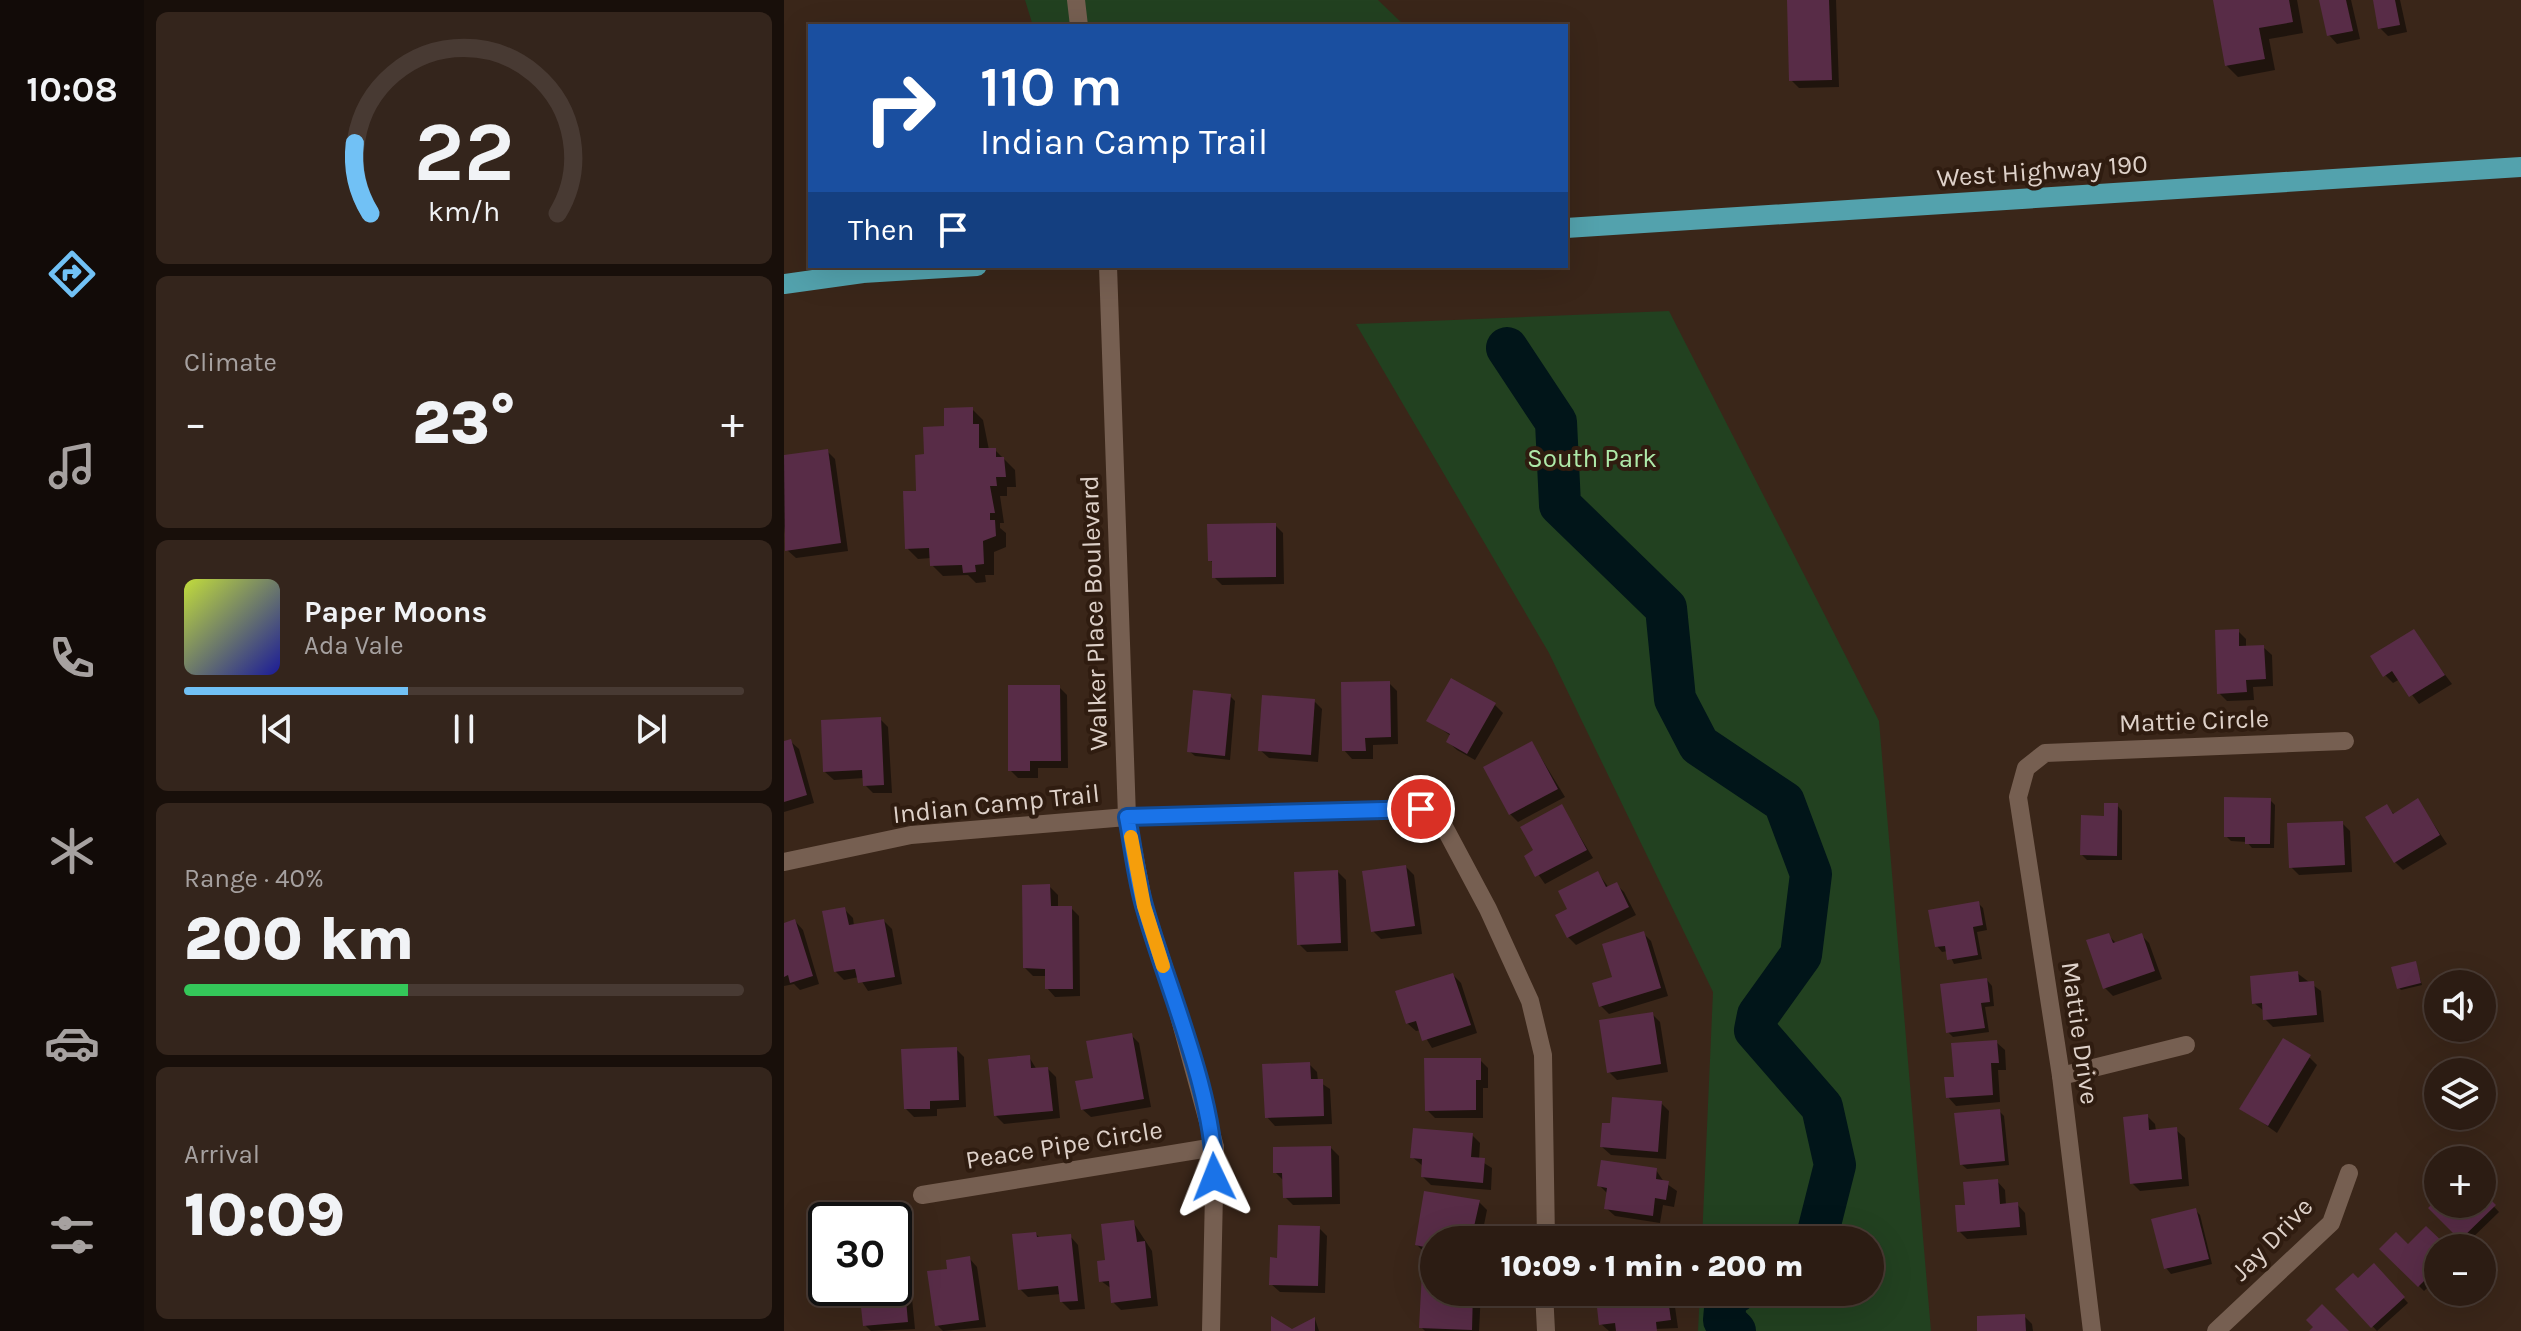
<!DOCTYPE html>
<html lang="en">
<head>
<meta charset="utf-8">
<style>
  body { margin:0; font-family:Karla,sans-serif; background:#34251c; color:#f1f3f6; height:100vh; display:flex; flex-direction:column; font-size:30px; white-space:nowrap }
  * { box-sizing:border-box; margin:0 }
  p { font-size:26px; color:#a6a1a0 }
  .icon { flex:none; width:44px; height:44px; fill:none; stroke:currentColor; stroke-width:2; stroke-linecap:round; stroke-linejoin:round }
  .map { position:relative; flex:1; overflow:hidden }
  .panel { display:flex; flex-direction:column; gap:12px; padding:12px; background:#180f0a; width:640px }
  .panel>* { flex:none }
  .top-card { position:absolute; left:24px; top:24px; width:760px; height:244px; border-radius:0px; box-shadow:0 8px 32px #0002,0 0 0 2px #483a33; background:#1a4fa0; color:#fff; overflow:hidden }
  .tools { position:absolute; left:1640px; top:970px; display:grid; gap:16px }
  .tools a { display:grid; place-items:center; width:72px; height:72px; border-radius:50%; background:#2c1c13; box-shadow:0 8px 32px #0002,0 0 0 2px #483a33; font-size:40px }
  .speed { position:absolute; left:24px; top:1202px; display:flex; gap:16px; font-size:40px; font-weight:700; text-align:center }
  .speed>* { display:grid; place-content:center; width:104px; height:104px; border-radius:50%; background:#2c1c13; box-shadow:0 8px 32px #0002,0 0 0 2px #483a33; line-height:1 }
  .speed .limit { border:4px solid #111; border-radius:12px; background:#fff; color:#111 }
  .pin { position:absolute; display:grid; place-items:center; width:68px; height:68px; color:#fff; margin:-34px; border:4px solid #fff; border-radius:50%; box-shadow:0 2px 8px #0007 }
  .me { position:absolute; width:88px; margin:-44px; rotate:358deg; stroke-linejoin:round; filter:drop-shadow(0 0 6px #0008) }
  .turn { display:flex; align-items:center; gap:28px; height:168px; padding:0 40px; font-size:36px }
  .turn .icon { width:104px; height:104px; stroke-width:2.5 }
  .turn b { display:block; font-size:56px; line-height:68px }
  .then { display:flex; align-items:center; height:76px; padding:0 40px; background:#0003; gap:16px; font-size:30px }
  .big { font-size:60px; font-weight:800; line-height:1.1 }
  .panel .tile { flex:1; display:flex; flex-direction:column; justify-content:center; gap:12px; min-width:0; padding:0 28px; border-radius:12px; background:#34251c }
  .panel .dial { align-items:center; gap:0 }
  .dial svg { height:208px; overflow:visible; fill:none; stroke:#483a33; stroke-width:7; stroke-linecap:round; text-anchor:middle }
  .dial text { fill:#f1f3f6; stroke:none }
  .song { display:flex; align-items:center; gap:24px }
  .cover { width:96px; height:96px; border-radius:12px; background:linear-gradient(135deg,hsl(70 70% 55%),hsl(240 70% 35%)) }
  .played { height:8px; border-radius:4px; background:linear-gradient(90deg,#71c1f5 40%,#483a33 40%) }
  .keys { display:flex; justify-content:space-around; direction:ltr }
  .heat { display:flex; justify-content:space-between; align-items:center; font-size:44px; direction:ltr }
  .charge { height:12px; border-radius:6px; background:linear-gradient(90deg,#34c759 40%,#483a33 0) }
  .trip { position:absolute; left:636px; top:1226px; width:464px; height:80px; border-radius:40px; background:#2c1c13; box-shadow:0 8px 32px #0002,0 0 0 2px #483a33; font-weight:800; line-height:80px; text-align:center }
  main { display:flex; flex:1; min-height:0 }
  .tab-bar { display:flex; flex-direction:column; width:144px; justify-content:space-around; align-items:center; background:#120b08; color:#a6a1a0 }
  .tab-bar .icon { width:56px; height:56px }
  .tab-bar .selected { color:#71c1f5 }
  .tab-bar b { font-size:36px; color:#f1f3f6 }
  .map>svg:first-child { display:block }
  .green { fill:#224120 }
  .shadow { fill:#0007 }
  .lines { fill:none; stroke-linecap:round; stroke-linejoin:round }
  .river { stroke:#011519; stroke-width:42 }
  .building { fill:#582c47 }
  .minor { stroke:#765f51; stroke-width:18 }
  .primary { stroke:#53a2ad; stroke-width:20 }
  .route-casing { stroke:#114b97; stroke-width:20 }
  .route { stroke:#1a73e8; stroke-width:14 }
  .slow { stroke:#f59e0b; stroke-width:14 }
  .labels { text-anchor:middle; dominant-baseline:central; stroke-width:8; stroke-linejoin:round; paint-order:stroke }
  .street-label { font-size:26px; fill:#ded1c9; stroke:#2f1c10 }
  .park-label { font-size:26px; fill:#aee9a9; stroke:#2f1c10 }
</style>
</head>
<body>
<main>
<nav class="tab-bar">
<b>10:08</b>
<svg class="icon selected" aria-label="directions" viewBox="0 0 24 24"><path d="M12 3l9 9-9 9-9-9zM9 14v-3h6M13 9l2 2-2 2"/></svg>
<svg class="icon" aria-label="music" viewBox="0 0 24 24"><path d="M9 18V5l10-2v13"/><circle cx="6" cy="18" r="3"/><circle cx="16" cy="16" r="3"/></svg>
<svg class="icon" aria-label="phone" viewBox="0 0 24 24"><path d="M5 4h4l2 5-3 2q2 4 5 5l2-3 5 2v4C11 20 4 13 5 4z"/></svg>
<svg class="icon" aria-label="climate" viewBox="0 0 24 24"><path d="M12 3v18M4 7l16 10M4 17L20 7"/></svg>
<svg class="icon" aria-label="car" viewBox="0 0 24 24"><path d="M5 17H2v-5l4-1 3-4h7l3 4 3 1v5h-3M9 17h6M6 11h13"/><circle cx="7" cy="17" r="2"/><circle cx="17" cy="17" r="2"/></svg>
<svg class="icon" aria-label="filters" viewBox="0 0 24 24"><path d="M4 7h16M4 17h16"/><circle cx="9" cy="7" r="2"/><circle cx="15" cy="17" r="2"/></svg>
</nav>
<section class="panel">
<div class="tile dial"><svg viewBox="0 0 100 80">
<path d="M14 69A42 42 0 1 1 86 69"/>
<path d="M14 69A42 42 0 0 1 8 42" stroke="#71c1f5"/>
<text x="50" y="56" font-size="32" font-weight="700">22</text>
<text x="50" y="72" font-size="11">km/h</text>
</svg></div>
<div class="tile"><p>Climate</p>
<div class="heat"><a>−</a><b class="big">23°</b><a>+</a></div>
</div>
<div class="tile">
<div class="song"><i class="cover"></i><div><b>Paper Moons</b><p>Ada Vale</p></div></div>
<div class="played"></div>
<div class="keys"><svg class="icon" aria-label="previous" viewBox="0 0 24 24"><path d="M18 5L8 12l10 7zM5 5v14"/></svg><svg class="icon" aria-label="pause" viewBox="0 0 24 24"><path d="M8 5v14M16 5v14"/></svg><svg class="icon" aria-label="next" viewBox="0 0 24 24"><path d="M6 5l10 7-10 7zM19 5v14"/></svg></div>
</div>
<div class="tile"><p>Range · 40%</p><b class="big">200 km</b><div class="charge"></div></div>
<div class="tile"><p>Arrival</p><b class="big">10:09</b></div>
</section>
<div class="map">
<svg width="1737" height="1331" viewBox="0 0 1737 1331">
  <rect width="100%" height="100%" fill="#3a2619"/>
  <!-- green -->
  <g class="green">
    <polygon points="241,0 594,0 621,26 249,26"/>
    <polygon points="885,311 1095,721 1147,1331 914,1331 916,1292 1086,1292 1086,1240 918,1240 929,992 765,653 572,324"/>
  </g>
  <!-- shadow -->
  <g class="shadow">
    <polygon points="1005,0 1052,0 1055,87 1015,88 1007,80"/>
    <polygon points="1431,0 1513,0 1519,33 1485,39 1491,70 1454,77 1443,66"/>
    <polygon points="1537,0 1567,0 1576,39 1553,44 1545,35"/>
    <polygon points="1591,0 1616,0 1623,32 1604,36 1596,28"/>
    <polygon points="188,409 199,420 205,450 211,450 231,470 232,487 223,487 223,496 216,496 220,523 216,523 216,528 222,533 222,547 210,552 210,575 201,575 202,582 192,583 184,575 159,576 148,565 147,558 134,559 123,548 142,456 162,428"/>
    <polygon points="43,451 51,459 64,551 12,558 3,550 0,526 0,457"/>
    <polygon points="491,525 499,533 500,584 438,585 430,577 430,564 426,560"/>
    <polygon points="1454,631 1462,639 1462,648 1479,647 1488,655 1489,686 1469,687 1470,700 1443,701 1435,693"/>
    <polygon points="1629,632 1668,684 1635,704 1616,679 1609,683 1601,675"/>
    <polygon points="605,683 613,691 614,744 589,745 589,759 568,759 560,750"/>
    <polygon points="275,687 283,695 284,768 254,768 254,778 234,778 226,770"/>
    <polygon points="446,696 451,701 446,760 411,756 405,751"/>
    <polygon points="530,701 538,709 534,762 485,758 476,750"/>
    <polygon points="711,705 719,713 691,760 673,750 664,742 667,736 645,720"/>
    <polygon points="96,719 104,727 108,793 89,793 81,785 80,778 50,780 41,772"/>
    <polygon points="6,741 15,749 30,803 0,812 0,743"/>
    <polygon points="748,743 781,797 734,822 726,814"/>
    <polygon points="1486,800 1491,805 1490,848 1468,848 1463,842 1447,841 1442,836"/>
    <polygon points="1634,801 1663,844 1619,870 1611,862 1602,806 1611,815"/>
    <polygon points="1333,805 1338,811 1338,860 1303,860 1298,855"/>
    <polygon points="778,807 809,858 761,884 742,857 752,851"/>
    <polygon points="1558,823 1566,831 1568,872 1515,875 1507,867"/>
    <polygon points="622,867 630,875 638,934 597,939 589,931"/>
    <polygon points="554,872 562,880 564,951 523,952 515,944"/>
    <polygon points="814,873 825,888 832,884 840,892 852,915 792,945 784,937 786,910"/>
    <polygon points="265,886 274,895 274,908 287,908 295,916 296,996 271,997 263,988 263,976 249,976 241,968"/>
    <polygon points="1194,903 1199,908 1203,930 1193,932 1198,959 1170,964 1164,951 1158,952 1153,946"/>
    <polygon points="61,910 69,918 70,926 100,921 108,929 118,984 84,991 75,977 60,980 52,972"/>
    <polygon points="11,921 19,930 35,984 16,990 10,984 0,986 0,925"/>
    <polygon points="859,933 867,941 884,996 825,1014 817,1006"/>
    <polygon points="1324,935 1333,944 1357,935 1365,943 1378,979 1329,996 1321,988"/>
    <polygon points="1631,963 1638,985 1617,990 1615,988"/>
    <polygon points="1513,973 1537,991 1540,1022 1489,1027 1481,1019 1480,1011 1470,1003"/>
    <polygon points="669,975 677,983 693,1033 648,1048 637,1030 632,1031 623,1023"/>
    <polygon points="1203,980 1208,986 1210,1006 1201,1007 1205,1032 1169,1037 1164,1032"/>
    <polygon points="868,1014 876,1022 884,1072 833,1080 825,1072"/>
    <polygon points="347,1035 355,1043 367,1107 307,1117 298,1109 311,1080"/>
    <polygon points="1212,1042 1221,1050 1222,1070 1214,1070 1216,1102 1172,1106 1164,1097 1172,1078"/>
    <polygon points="172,1049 180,1057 182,1107 153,1109 153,1116 130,1117 122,1109"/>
    <polygon points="245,1057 253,1070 264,1069 272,1077 276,1118 220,1124 212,1116"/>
    <polygon points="1525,1057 1533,1065 1493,1133 1458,1108"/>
    <polygon points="696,1060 704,1068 704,1088 699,1088 699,1118 651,1118 643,1110"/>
    <polygon points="525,1064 533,1072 534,1081 546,1089 548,1124 491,1126 483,1117"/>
    <polygon points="877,1103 885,1111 882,1159 827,1155 818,1147 828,1126"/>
    <polygon points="1215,1111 1220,1116 1225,1165 1183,1169 1177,1164"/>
    <polygon points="1363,1116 1371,1124 1372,1131 1392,1130 1401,1138 1405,1186 1356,1191 1348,1183"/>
    <polygon points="688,1135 696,1143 695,1160 708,1168 707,1190 647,1185 639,1177 639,1166 628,1157"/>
    <polygon points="547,1148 555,1156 556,1204 509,1205 501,1197 500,1181 491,1172"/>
    <polygon points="872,1170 880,1182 893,1191 890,1207 879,1205 876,1223 831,1216 822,1208 824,1194 815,1185"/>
    <polygon points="1213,1181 1221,1190 1222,1205 1233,1204 1241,1213 1243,1235 1183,1239 1175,1231 1183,1206"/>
    <polygon points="1698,1194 1715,1212 1682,1244 1647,1208 1654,1201 1654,1204 1698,1204"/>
    <polygon points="695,1202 703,1210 697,1240 650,1240 650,1254 641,1253 633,1245"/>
    <polygon points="1411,1210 1416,1215 1428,1264 1387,1274 1382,1268"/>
    <polygon points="349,1222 368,1251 374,1306 337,1310 329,1302 328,1289 317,1281 323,1262"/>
    <polygon points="535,1228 543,1236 541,1293 496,1292 487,1284 495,1260"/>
    <polygon points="252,1234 257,1239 286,1236 294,1245 301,1309 286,1310 278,1302 277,1294 244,1297 236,1289"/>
    <polygon points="1624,1247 1662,1248 1654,1248 1654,1277 1640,1291 1598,1249"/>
    <polygon points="185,1258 193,1267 202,1327 159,1331 153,1325 165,1270"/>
    <polygon points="1590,1266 1624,1303 1593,1331 1554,1289 1574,1281"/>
    <polygon points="118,1269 126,1278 131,1329 87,1331 81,1325 77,1288 110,1288 110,1270"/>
    <polygon points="650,1275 650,1292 697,1292 695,1331 641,1331 637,1327"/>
    <polygon points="882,1292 890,1300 894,1328 825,1331 817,1324"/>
    <polygon points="1240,1316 1248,1324 1249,1331 1195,1331"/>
    <polygon points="531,1319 535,1331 510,1331"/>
  </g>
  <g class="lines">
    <!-- river -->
    <g class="river">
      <polyline points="723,348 772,422 776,505 882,608 891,699 915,745 1000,802 1027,874 1017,955 974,1015 971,1030 1038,1107 1051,1165 1032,1240"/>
      <polyline points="951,1331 940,1320 942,1297 952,1292"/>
    </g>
  </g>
  <!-- building -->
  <g class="building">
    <polygon points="1003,0 1045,0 1048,80 1005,81"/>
    <polygon points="1429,0 1505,0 1509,22 1475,28 1481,59 1441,66"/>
    <polygon points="1535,0 1562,0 1569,31 1543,36"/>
    <polygon points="1589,0 1611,0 1616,25 1594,29"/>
    <polygon points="189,407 189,424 195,424 195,448 212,448 212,457 220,457 222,477 212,477 213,486 206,486 211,513 206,513 206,520 211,520 212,536 199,541 200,564 191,565 192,572 179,573 178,565 146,566 145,548 121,549 119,491 132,491 131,455 140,454 139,427 160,426 160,408"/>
    <polygon points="44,449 57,543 1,551 0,455"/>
    <polygon points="492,523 492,577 428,578 428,561 424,561 423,524"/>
    <polygon points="1455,629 1455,646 1480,645 1482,679 1462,680 1463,692 1433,694 1431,630"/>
    <polygon points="1630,629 1661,675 1625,697 1608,671 1599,677 1586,656"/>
    <polygon points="667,678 712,703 683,754 662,742 666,734 642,721"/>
    <polygon points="606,681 607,737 581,738 582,751 558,751 557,682"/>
    <polygon points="224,685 276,685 277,761 246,761 246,771 224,771"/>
    <polygon points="409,690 447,694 441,756 403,752"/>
    <polygon points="478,695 531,699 527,755 474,751"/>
    <polygon points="97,717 100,785 79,786 78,770 39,772 37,720"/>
    <polygon points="7,739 23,795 0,802 0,741"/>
    <polygon points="748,741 774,789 725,815 699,767"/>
    <polygon points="1440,797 1487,798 1486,844 1461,844 1461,837 1440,837"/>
    <polygon points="1634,798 1656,835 1610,863 1581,817 1603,804 1609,814"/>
    <polygon points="1320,803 1334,803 1333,856 1296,855 1297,815 1320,816"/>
    <polygon points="778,804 803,850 751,877 740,856 749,850 736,827"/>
    <polygon points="1559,821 1561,865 1505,868 1503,823"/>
    <polygon points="622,865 631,926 587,932 578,871"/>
    <polygon points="554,870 557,943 513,945 510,872"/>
    <polygon points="814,871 822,887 833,882 845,907 783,938 771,915 783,909 774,891"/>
    <polygon points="266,884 267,906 288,906 289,989 261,989 261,969 239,968 238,885"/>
    <polygon points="1195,901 1199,925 1189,927 1194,955 1163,960 1161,946 1151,947 1144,910"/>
    <polygon points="61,907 65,925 100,919 111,977 74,983 71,969 50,972 38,911"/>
    <polygon points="11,919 29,976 6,983 4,975 0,977 0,923"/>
    <polygon points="860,931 877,988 815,1007 808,983 828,977 818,944"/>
    <polygon points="1325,933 1329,943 1358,933 1371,971 1319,989 1302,940"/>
    <polygon points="1632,961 1637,983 1613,989 1607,967"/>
    <polygon points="1514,971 1515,982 1530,981 1533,1015 1479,1020 1478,1003 1468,1004 1466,976"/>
    <polygon points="669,973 687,1025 638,1041 632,1021 622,1024 611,991"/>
    <polygon points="1203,978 1206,1002 1197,1003 1201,1028 1162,1033 1156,984"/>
    <polygon points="869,1012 877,1064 823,1073 815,1020"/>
    <polygon points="348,1033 360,1099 297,1110 291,1081 309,1078 302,1041"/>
    <polygon points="1499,1038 1527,1055 1484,1126 1455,1109"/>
    <polygon points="1213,1040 1215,1063 1207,1063 1209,1095 1162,1098 1160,1077 1170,1077 1167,1043"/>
    <polygon points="173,1047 175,1100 146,1101 146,1109 120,1109 117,1049"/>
    <polygon points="246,1055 247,1068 264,1067 269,1111 210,1116 204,1059"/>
    <polygon points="640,1058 697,1058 697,1080 692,1080 692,1110 641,1111"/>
    <polygon points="526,1062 527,1079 539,1079 540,1116 481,1118 478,1064"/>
    <polygon points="828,1097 878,1101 874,1152 816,1147 818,1123 826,1123"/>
    <polygon points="1216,1109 1221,1161 1176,1165 1170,1113"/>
    <polygon points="1364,1114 1365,1130 1393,1127 1398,1179 1346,1184 1339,1117"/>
    <polygon points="629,1128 689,1133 687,1157 701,1158 699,1183 637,1177 638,1159 626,1158"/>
    <polygon points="547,1146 548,1197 499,1198 498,1173 489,1173 489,1147"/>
    <polygon points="817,1160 873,1168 872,1179 885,1181 882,1200 871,1198 869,1216 820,1209 823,1188 813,1186"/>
    <polygon points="1214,1179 1216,1204 1234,1202 1236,1227 1173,1232 1171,1205 1181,1205 1179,1182"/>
    <polygon points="640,1191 696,1200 687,1240 650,1240 650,1249 631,1245"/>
    <polygon points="1698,1191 1712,1205 1676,1240 1644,1208 1654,1198 1654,1204 1698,1204"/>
    <polygon points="1412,1208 1425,1259 1380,1269 1367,1219"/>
    <polygon points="350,1220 353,1242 361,1241 367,1298 327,1303 325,1281 315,1282 313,1261 321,1260 317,1224"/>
    <polygon points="494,1225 536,1226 534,1286 485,1285 486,1257 493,1258"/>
    <polygon points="1642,1226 1665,1248 1654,1248 1654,1267 1634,1287 1595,1249 1612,1232 1624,1244"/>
    <polygon points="822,1227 875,1231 874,1240 822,1240"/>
    <polygon points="252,1232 253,1237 287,1234 294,1301 276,1302 274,1286 234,1290 228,1234"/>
    <polygon points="186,1256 195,1320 151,1326 143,1271 163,1269 162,1260"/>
    <polygon points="1590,1263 1621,1297 1587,1328 1551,1289 1569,1273 1574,1278"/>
    <polygon points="119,1267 124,1322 79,1326 75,1288 110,1288 110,1268"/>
    <polygon points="638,1272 650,1273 650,1292 689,1292 688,1330 635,1328"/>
    <polygon points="868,1292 883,1292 887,1320 872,1322 873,1331 832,1331 831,1323 815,1325 812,1299"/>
    <polygon points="1538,1304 1565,1331 1525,1331 1529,1327 1522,1320"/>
    <polygon points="1241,1314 1242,1331 1193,1331 1193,1316"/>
    <polygon points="487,1316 508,1329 531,1317 531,1331 487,1331"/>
  </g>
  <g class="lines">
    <!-- minor -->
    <g class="minor">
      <polyline points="292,0 295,26"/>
      <polyline points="324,266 343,817 360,906 391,1001 431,1147 427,1331"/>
      <polyline points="0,862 127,835 343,817 637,809 656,819 704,909 746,1001 759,1055 762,1240"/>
      <polyline points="1277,1076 1402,1045"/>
      <polyline points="138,1195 431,1147"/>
      <polyline points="760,1292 762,1331"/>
      <polyline points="1308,1331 1277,1076 1234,797 1242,768 1261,753 1561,741"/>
      <polyline points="1432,1331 1547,1223 1565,1173"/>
    </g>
    <!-- primary -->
    <g class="primary">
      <polyline points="782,228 1737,167"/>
      <polyline points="0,284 79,273 193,266"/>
    </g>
  </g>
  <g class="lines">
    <defs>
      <path id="route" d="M430 1177C432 1098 383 987 361 909 352 879 349 847 343 817L637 809"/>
    </defs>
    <!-- route casing -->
    <use href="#route" class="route-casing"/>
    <!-- route -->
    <use href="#route" class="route"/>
    <!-- slow -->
    <polyline class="slow" points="347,837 360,906 379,966"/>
  </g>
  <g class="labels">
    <!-- street labels -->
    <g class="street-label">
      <text transform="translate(1258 171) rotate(-4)">West Highway 190</text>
      <text transform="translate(310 613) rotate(-92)">Walker Place Boulevard</text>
      <text transform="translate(1410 721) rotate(-2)">Mattie Circle</text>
      <text transform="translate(212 804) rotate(-6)">Indian Camp Trail</text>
      <text transform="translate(1296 1033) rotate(82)">Mattie Drive</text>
      <text transform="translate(280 1145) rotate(-9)">Peace Pipe Circle</text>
      <text transform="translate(1488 1239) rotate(-46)">Jay Drive</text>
    </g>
    <!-- park labels -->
    <g class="park-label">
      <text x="808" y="458">South Park</text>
    </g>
  </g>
</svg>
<div class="tools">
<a><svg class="icon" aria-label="sound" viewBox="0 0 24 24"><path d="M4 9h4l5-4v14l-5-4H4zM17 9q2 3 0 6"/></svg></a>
<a><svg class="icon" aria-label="layers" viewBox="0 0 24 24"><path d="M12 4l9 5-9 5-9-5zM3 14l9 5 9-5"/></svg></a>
<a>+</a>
<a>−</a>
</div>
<div class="speed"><div class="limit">30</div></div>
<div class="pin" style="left:637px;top:809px;background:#d93025"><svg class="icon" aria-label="arrive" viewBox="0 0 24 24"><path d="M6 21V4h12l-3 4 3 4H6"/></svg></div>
<svg class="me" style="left:430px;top:1177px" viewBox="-20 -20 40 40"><path d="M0-17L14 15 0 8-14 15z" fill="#1a73e8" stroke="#fff" stroke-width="4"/></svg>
<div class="trip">10:09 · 1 min · 200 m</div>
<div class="top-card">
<div class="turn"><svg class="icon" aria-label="right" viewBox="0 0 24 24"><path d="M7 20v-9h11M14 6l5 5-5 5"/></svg><div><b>110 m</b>Indian Camp Trail</div></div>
<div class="then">Then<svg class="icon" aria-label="arrive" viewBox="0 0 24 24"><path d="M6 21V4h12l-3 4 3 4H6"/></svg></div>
</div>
</div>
</main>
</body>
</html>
